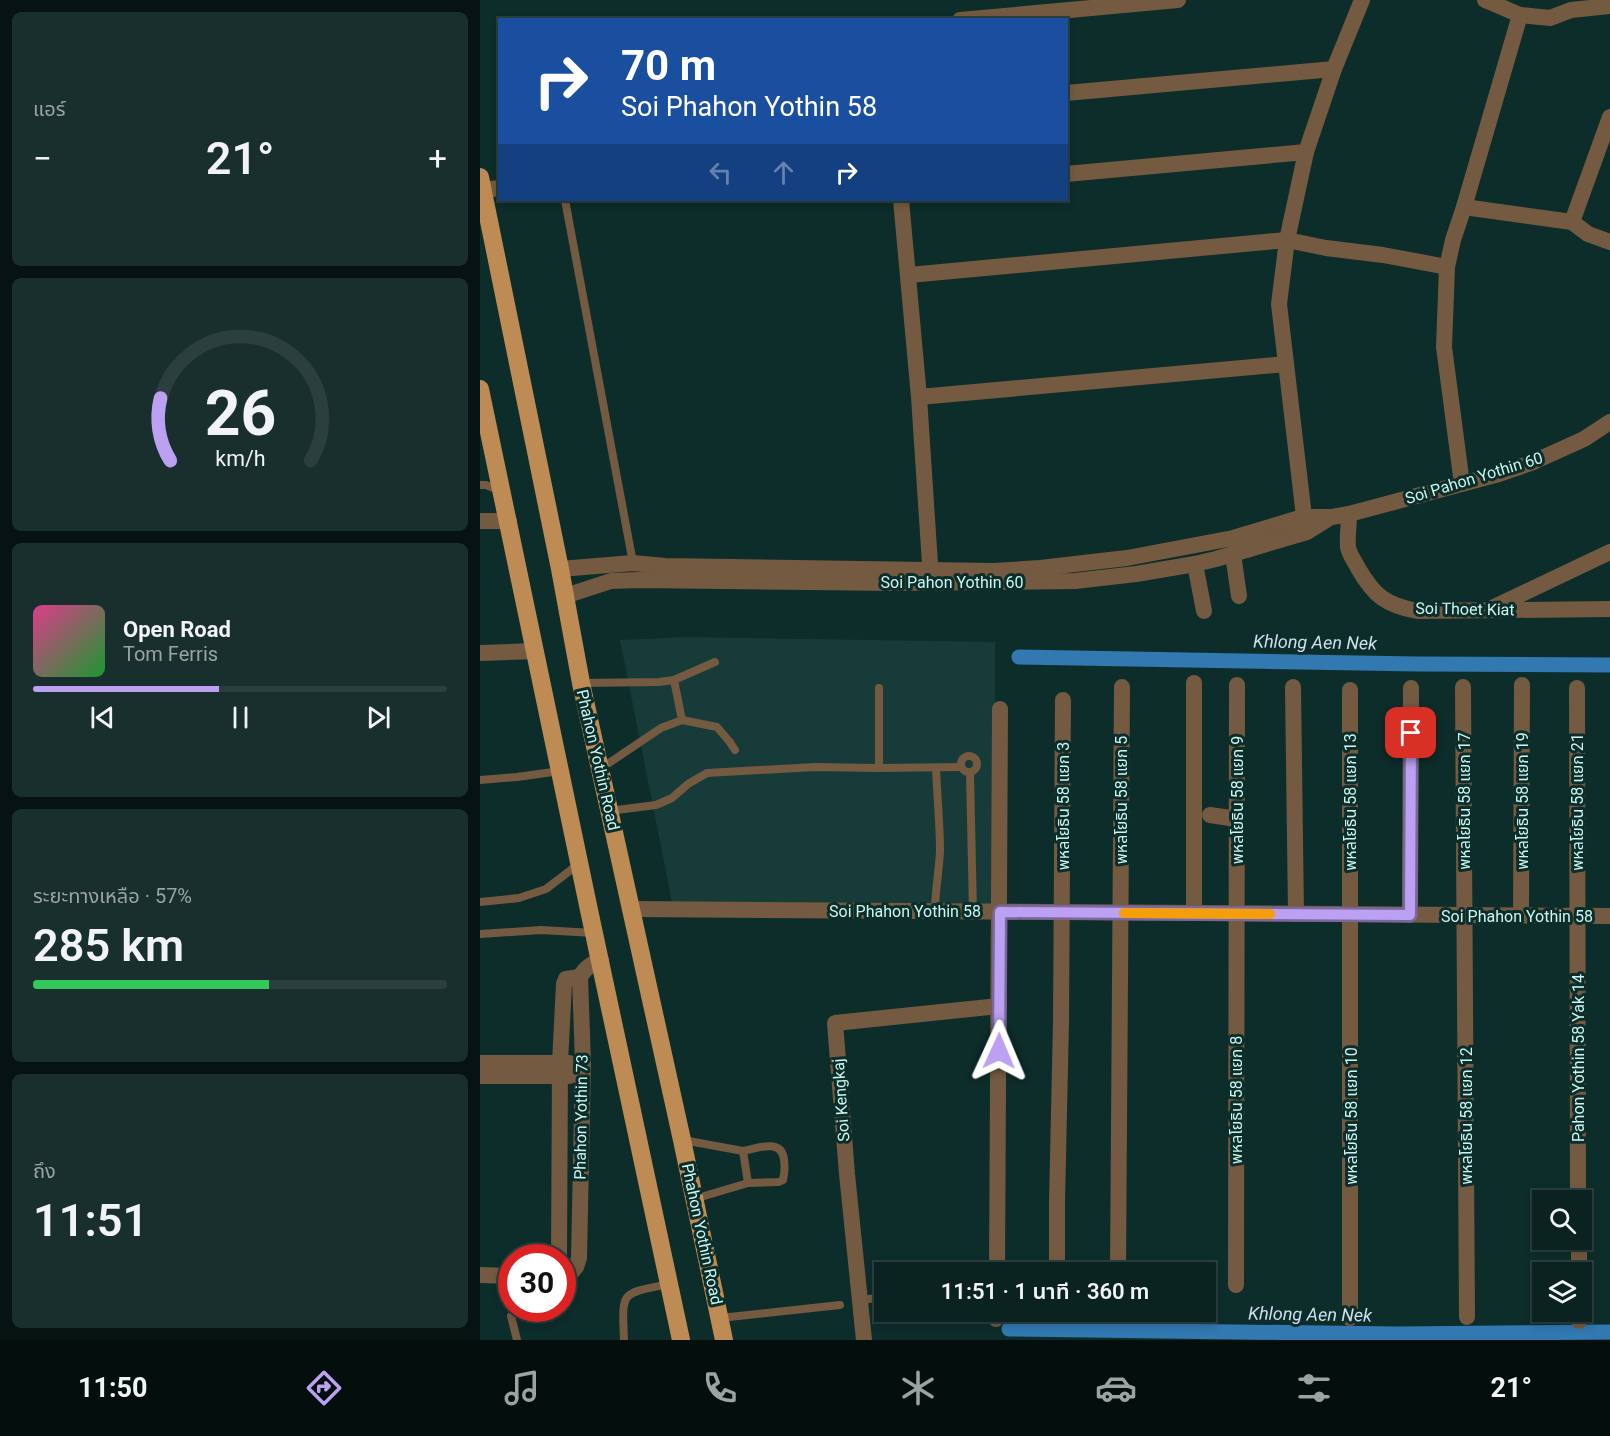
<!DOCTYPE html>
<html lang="th">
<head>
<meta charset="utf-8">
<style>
  body { margin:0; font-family:Roboto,"Noto Sans Thai",sans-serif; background:#182f2d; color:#f1f3f6; height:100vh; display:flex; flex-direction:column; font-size:22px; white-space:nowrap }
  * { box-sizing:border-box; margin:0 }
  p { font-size:20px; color:#99a4a5 }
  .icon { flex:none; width:33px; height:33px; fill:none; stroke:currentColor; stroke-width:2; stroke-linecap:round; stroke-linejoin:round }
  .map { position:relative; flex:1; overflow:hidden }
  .side { display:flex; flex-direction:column; gap:12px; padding:12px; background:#061312; width:480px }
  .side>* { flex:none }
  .top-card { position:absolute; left:18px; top:18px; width:570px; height:183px; border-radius:0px; box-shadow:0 3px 9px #0003,0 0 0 2px #2a3f3e; background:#1a4fa0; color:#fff; overflow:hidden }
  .fabs { position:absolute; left:1052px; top:1190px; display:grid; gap:12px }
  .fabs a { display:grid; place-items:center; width:60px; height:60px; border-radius:0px; background:#0a2220; box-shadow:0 3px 9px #0003,0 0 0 2px #2a3f3e; font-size:30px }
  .speed { position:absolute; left:18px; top:1244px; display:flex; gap:12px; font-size:30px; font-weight:700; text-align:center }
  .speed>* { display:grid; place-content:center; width:78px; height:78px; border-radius:50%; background:#0a2220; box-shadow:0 3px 9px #0003,0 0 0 2px #2a3f3e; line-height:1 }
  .speed .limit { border:9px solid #d22; background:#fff; color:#111 }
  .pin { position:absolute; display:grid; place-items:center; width:51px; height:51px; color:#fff; margin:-26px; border-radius:12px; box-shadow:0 3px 9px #0006 }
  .me { position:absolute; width:66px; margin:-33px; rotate:1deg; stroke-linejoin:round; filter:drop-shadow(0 0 4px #0008) }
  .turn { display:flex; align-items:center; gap:21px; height:126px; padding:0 24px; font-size:27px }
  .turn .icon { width:78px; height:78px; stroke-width:2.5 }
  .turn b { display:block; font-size:42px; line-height:51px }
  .lanes { display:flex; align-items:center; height:57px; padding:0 24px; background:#0003; justify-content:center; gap:30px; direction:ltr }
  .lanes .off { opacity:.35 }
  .big { font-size:45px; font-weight:600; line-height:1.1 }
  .side .card { flex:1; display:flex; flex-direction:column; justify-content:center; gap:9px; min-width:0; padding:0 21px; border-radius:9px; background:#182f2d }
  .side .dial { align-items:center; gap:0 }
  .dial svg { height:156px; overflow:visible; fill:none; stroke:#2a3f3e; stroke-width:7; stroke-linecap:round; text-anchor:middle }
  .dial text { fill:#f1f3f6; stroke:none }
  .song { display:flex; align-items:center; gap:18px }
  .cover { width:72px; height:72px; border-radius:9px; background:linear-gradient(135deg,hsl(330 70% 55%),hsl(130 70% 35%)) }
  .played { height:6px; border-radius:3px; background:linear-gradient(90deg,#bca0f2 45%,#2a3f3e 45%) }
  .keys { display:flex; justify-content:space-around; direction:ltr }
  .heat { display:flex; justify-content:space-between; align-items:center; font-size:33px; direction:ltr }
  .charge { height:9px; border-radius:4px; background:linear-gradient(90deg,#34c759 57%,#2a3f3e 0) }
  .trip { position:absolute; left:394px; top:1262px; width:342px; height:60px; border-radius:0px; background:#0a2220; box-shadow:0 3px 9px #0003,0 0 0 2px #2a3f3e; font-weight:600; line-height:60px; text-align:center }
  .menu { display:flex; height:96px; justify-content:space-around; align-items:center; background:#040e0d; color:#99a4a5 }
  .menu .icon { width:42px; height:42px }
  .menu .selected { color:#bca0f2 }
  .menu b { font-size:27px; color:#f1f3f6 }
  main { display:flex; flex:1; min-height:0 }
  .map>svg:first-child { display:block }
  .built { fill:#163b38 }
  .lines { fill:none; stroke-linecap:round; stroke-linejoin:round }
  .canal { stroke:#3278b1; stroke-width:15 }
  .lane { stroke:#735a40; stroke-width:8 }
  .street { stroke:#735a40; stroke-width:16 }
  .primary { stroke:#bf8b54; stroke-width:18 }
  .route-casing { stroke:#7a689d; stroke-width:15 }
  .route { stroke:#bca0f2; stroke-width:10 }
  .slow { stroke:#f59e0b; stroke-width:10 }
  .labels { text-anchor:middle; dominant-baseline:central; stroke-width:6; stroke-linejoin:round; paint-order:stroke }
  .street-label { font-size:16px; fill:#c9f6f0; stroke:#0d2d2a }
  .water-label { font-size:18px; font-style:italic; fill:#cedfef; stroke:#0d2d2a }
</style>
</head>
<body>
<main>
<section class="side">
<div class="card"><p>แอร์</p>
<div class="heat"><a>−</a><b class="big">21°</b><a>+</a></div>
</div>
<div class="card dial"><svg viewBox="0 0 100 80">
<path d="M14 69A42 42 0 1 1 86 69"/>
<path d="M14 69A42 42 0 0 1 9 37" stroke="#bca0f2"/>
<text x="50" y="56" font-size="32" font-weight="700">26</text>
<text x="50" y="72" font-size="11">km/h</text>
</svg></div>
<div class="card">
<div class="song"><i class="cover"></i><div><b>Open Road</b><p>Tom Ferris</p></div></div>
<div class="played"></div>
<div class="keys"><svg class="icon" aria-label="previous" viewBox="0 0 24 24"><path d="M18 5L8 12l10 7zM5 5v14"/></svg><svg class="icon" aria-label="pause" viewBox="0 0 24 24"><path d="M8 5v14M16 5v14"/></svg><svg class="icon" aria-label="next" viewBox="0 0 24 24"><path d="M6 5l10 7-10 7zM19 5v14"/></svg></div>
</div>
<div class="card"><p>ระยะทางเหลือ · 57%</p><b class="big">285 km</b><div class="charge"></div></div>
<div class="card"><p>ถึง</p><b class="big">11:51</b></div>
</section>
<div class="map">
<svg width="1130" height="1340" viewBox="0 0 1130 1340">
  <rect width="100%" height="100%" fill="#0d2d2a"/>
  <!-- built -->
  <polygon class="built" points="204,637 515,642 515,906 192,902 140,640"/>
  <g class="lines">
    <!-- canal -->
    <g class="canal">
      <polyline points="539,657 938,664 1130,665"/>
      <polyline points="529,1329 917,1334 1130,1332"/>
    </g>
    <!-- lane -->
    <g class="lane">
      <polyline points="85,200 153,563"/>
      <polyline points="0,485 6,485 21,491"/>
      <polyline points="194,680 235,662"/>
      <polyline points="101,683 179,682 194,680 202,720 181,728 120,769"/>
      <polyline points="202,720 237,727 249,741 255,750"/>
      <circle cx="489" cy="764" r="8"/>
      <polyline points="399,768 399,688"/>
      <polyline points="490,773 493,912"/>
      <polyline points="0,780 37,777 80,771"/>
      <polyline points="129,811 176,805 192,798 208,784 227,773 335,767 399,768 481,767"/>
      <polyline points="0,902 39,898 66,889 100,863"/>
      <path d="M455 912C455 891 459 872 460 851 460 824 457 795 456 768"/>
      <polyline points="0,934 61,930 114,933"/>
      <polyline points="203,1140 263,1151 268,1183 214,1199"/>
      <path d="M263 1151C278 1148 302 1138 304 1160 305 1167 305 1172 303 1180L299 1182 268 1183"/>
      <polyline points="381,1300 405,1297"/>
      <polyline points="31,1316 37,1340"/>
      <polyline points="240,1318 360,1305"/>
      <path d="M144 1340C142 1290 140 1294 189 1284"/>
    </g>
    <!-- street -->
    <g class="street">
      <polyline points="1005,0 1040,15 1070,18 1091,10 1130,6"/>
      <polyline points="480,20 698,0"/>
      <polyline points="586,93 854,69"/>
      <polyline points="586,174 826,152"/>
      <polyline points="3,190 20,188"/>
      <polyline points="421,200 439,397 451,579"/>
      <polyline points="984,207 1092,222 1108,234 1130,242"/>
      <polyline points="1092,222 1130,117"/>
      <polyline points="429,275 807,240 846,248 903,255 967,267"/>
      <polyline points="439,397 806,364"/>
      <polyline points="982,484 964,347 967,267 973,240 984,207 1040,15"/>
      <path d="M869 514C869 525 867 537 868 547 869 554 875 562 878 568 894 596 906 605 937 611L1130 609"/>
      <polyline points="0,521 29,521"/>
      <polyline points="825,525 799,304 807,240 826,152 854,69 882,0"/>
      <polyline points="753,554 759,596"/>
      <polyline points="715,564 724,611"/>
      <polyline points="80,569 153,563 185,566 514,571 560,568 647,558 753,538 823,517 852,517 869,514 1019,474 1051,463 1104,439 1130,422"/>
      <polyline points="85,596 131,581 159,580 418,583 595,581 656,574 715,564 736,559 827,532 851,517"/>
      <polyline points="1012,608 1130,552"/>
      <polyline points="0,653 54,651"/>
      <polyline points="813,687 816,914"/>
      <polyline points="983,687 987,1317"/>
      <polyline points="1097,688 1098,1200"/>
      <polyline points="870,690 870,1318"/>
      <polyline points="730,815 757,819"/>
      <polyline points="151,909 1130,916"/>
      <polyline points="714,913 714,683"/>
      <polyline points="930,915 931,688"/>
      <polyline points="1041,916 1042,685"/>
      <polyline points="0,1063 89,1063"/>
      <polyline points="0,1076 89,1076"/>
      <polyline points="1099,1239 1099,1272"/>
      <polyline points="79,1257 80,1063 84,984 86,979 100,977"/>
      <polyline points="517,1272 520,709"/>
      <polyline points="577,1272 577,1202 581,1022 583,700"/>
      <polyline points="638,1272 642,687"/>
      <polyline points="0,1275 32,1276"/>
      <path d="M82 1275 91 1273 96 1267 99 1258 103 1063 100 977C105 968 111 964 121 960"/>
      <polyline points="756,1285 757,685"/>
      <polyline points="577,1311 578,1315"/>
      <polyline points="1099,1311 1099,1321"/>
      <polyline points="516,1319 516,1311"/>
      <polyline points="384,1340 367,1174 355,1023 519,1006"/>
    </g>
    <!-- primary -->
    <g class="primary">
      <polyline points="0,177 80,569 101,683 202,1140 244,1340"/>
      <polyline points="0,389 109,910 201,1340"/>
    </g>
  </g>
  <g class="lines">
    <defs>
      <polyline id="route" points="519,1051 520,912 930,915 931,733"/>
    </defs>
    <!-- route casing -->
    <use href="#route" class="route-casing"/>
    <!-- route -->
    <use href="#route" class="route"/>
    <!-- slow -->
    <polyline class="slow" points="644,913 790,914"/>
  </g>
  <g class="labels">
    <!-- street labels -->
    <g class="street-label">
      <text transform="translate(994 478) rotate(-17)">Soi Pahon Yothin 60</text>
      <text x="472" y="582">Soi Pahon Yothin 60</text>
      <text transform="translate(985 609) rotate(1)">Soi Thoet Kiat</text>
      <text transform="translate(118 760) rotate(77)">Phahon Yothin Road</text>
      <text transform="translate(641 800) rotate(-90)">พหลโยธิน 58 แยก 5</text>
      <text transform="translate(757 800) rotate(-90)">พหลโยธิน 58 แยก 9</text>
      <text transform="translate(984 801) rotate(-90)">พหลโยธิน 58 แยก 17</text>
      <text transform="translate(1042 801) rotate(-90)">พหลโยธิน 58 แยก 19</text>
      <text transform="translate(870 802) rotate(-90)">พหลโยธิน 58 แยก 13</text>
      <text transform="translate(1097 802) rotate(-90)">พหลโยธิน 58 แยก 21</text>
      <text transform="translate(583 806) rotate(-90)">พหลโยธิน 58 แยก 3</text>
      <text x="425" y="911">Soi Phahon Yothin 58</text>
      <text x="1037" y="916">Soi Phahon Yothin 58</text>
      <text transform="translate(1098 1058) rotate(-90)">Pahon Yothin 58 Yak 14</text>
      <text transform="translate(361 1100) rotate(-94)">Soi Kengkaj</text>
      <text transform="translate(756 1100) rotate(-90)">พหลโยธิน 58 แยก 8</text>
      <text transform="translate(871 1116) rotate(-90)">พหลโยธิน 58 แยก 10</text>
      <text transform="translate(986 1116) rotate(-90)">พหลโยธิน 58 แยก 12</text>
      <text transform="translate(101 1117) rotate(-89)">Phahon Yothin 73</text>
      <text transform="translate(222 1234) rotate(78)">Phahon Yothin Road</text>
    </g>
    <!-- water labels -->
    <g class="water-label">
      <text transform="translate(835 642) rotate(1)">Khlong Aen Nek</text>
      <text transform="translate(830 1314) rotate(1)">Khlong Aen Nek</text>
    </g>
  </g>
</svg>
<div class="fabs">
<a><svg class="icon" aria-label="search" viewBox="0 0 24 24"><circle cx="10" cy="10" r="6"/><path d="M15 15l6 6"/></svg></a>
<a><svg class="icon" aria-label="layers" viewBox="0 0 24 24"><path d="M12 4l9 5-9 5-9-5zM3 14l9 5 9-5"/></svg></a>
</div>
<div class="speed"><div class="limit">30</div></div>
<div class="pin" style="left:931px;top:733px;background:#d93025"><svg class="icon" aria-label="arrive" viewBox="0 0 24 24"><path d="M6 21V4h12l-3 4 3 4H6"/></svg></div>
<svg class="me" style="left:519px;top:1051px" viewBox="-20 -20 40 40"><path d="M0-17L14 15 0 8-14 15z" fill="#bca0f2" stroke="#fff" stroke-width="4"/></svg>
<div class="trip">11:51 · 1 นาที · 360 m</div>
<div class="top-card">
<div class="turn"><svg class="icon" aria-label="right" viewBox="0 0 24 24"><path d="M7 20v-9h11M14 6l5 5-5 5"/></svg><div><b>70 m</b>Soi Phahon Yothin 58</div></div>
<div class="lanes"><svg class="icon off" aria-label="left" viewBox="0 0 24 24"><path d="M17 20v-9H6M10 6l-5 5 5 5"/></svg><svg class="icon off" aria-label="ahead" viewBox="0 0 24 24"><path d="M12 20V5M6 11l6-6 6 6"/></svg><svg class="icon" aria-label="right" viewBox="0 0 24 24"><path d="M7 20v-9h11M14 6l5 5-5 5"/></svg></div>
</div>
</div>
</main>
<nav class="menu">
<b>11:50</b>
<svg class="icon selected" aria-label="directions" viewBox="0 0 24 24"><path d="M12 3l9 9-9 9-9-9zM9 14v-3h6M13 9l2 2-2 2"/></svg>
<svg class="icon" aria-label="music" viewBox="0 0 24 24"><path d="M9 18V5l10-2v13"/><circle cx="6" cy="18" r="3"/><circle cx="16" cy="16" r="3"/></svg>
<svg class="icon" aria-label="phone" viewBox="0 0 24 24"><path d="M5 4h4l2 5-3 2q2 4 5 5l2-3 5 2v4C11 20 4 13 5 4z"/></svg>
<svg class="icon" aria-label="climate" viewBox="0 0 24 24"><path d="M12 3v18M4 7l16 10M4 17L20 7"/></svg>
<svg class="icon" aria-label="car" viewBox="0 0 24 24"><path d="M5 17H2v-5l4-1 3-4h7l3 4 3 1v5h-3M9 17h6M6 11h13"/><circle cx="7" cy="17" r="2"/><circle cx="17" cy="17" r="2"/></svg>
<svg class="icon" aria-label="filters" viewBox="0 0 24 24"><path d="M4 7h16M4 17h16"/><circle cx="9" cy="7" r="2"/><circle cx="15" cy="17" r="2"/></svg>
<b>21°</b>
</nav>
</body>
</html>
